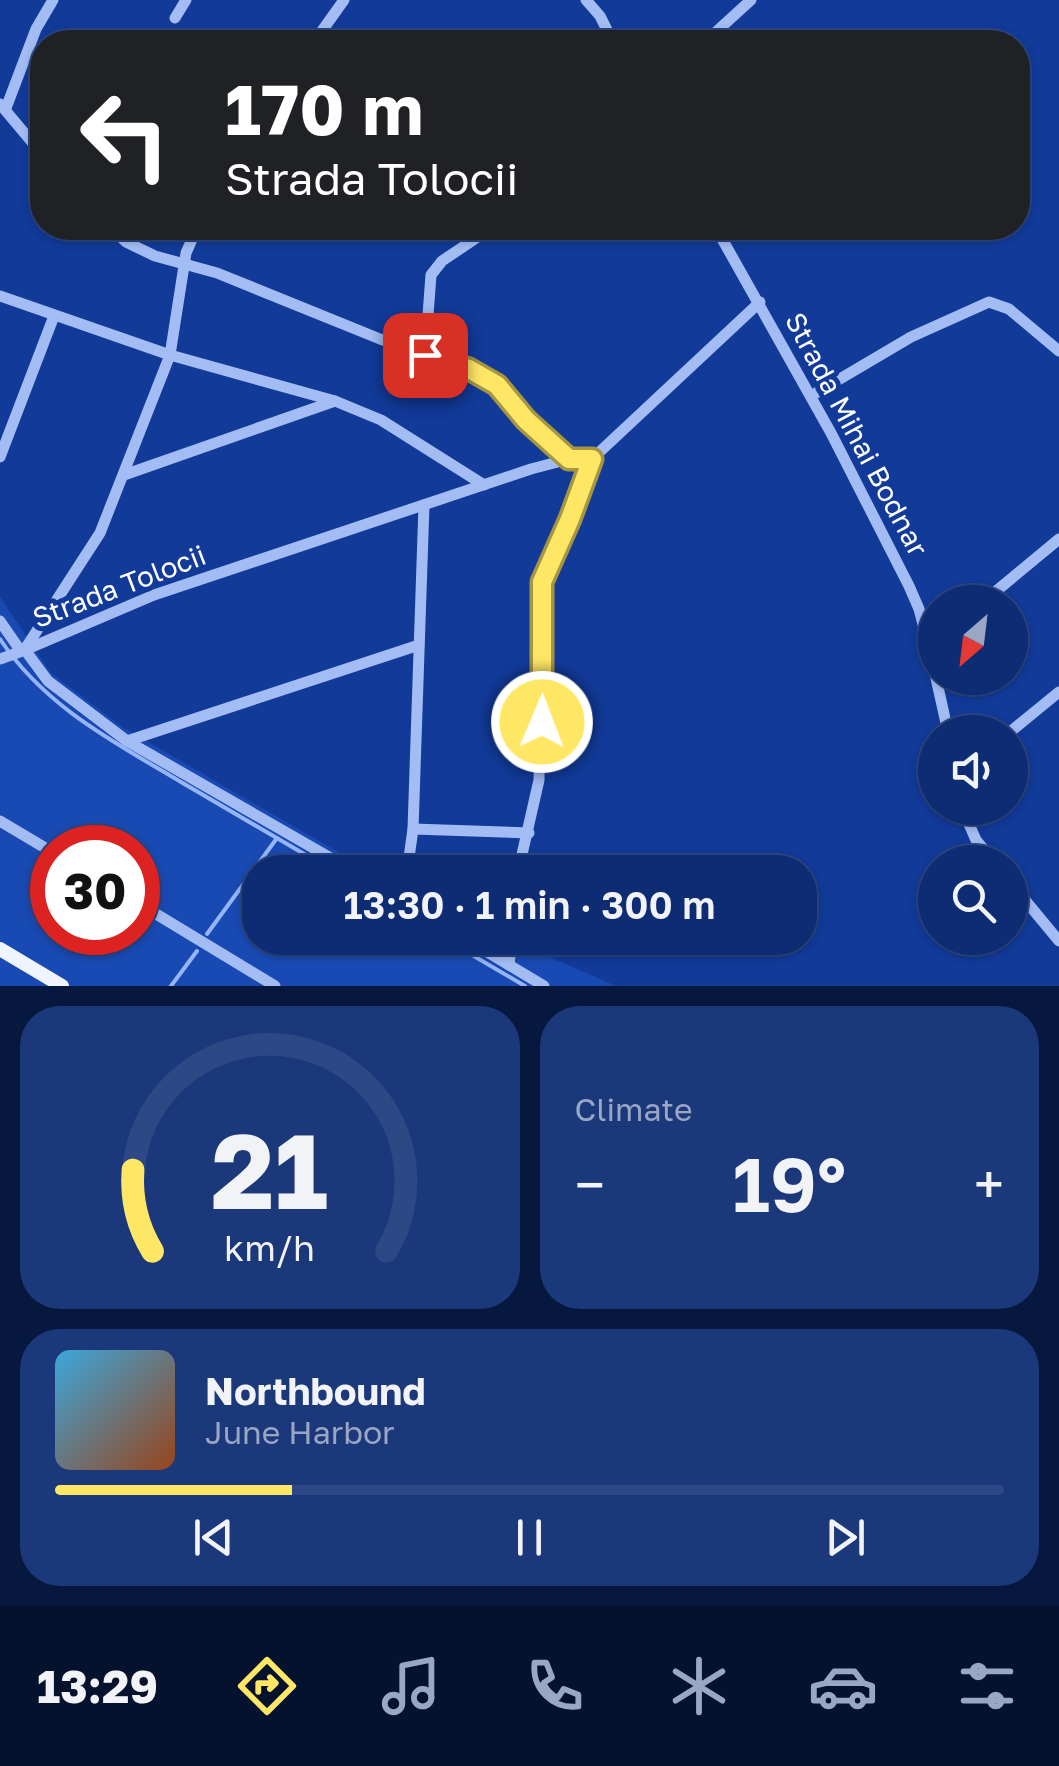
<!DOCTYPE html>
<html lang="en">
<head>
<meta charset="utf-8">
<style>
  body { margin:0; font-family:"Golos Text",sans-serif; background:#1b387b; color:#f1f3f6; height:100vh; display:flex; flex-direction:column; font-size:38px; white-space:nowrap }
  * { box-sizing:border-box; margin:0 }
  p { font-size:32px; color:#9aa7c4 }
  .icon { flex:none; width:55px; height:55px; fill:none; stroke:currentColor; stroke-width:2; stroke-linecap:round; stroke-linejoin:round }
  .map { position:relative; height:986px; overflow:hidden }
  .side { display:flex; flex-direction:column; gap:20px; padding:20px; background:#07183f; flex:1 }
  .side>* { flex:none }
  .guide { position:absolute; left:30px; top:30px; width:1000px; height:210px; border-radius:40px; box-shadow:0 2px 8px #0004,0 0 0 2px #2d4885; background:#202124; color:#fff; overflow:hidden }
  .needle { width:65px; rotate:208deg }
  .tools { position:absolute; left:918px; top:585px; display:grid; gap:20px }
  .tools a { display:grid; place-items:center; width:110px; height:110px; border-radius:50%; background:#0d2c73; box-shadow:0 2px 8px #0004,0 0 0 2px #2d4885; font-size:50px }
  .speed { position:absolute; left:30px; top:825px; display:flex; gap:20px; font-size:50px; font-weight:700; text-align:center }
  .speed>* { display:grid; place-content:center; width:130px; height:130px; border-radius:50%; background:#0d2c73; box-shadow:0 2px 8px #0004,0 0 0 2px #2d4885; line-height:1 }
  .speed .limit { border:15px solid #d22; background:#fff; color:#111 }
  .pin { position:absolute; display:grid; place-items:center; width:85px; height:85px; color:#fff; margin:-42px; border-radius:20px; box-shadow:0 5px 15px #0006 }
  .me { position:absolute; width:110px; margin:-55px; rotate:1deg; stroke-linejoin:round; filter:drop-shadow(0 0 8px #0008) }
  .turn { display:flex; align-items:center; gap:35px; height:210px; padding:0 30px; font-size:45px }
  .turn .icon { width:130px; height:130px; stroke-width:2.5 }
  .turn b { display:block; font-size:70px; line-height:85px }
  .big { font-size:75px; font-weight:600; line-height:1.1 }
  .side .widget { flex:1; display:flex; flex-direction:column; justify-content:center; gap:15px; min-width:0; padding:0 35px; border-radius:40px; background:#1b387b }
  .side .dial { align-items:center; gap:0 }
  .dial svg { height:260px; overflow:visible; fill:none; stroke:#2d4885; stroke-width:7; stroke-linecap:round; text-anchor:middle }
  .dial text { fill:#f1f3f6; stroke:none }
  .song { display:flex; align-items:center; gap:30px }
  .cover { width:120px; height:120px; border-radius:15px; background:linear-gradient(135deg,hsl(200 70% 55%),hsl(20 70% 35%)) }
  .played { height:10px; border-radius:5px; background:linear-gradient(90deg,#ffe766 25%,#2d4885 25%) }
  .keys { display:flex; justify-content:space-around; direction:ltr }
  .heat { display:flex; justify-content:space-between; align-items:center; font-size:55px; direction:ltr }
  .side .tiles { flex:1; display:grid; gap:20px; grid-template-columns:1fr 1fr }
  .widget:last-child { grid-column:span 2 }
  .trip { position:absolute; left:242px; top:855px; width:575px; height:100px; border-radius:40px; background:#0d2c73; box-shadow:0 2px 8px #0004,0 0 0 2px #2d4885; font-weight:600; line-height:100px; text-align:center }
  .tab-bar { display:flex; height:160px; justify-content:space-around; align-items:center; background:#05122e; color:#9aa7c4 }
  .tab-bar .icon { width:70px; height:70px }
  .tab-bar .current { color:#ffe766 }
  .tab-bar b { font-size:45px; color:#f1f3f6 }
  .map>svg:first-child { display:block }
  .green { fill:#194ab3; fill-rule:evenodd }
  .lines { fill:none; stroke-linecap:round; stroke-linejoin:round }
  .stream { stroke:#95b5f7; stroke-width:4 }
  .minor { stroke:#a3bdf4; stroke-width:11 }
  .major { stroke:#f0f4ff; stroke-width:14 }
  .route-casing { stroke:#a69642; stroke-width:25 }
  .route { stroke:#ffe766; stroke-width:18 }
  .labels { text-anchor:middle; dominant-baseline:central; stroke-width:10; stroke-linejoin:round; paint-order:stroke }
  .street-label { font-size:28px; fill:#fff; stroke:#113a99 }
</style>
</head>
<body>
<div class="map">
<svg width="1059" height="986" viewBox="0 0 1059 986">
  <rect width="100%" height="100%" fill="#113a99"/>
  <!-- green -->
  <path class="green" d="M0 597 50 672 122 727 373 872H260V938H506L616 986H0ZM52 848H138V932H52Z"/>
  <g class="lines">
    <!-- stream -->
    <g class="stream">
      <path d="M0 639C44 706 114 742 181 782 232 812 284 842 335 872"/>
      <polyline points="207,934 277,838"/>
      <polyline points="443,938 525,986"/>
      <polyline points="171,986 197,951"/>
    </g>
    <!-- minor -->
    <g class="minor">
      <polyline points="586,0 600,16 613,42"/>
      <polyline points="175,18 186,0"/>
      <polyline points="314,42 344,0"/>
      <polyline points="705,42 751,0"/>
      <polyline points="0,104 42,154"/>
      <polyline points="6,108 36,29 53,0"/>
      <polyline points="111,228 126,242 155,256 217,273 380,339 469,369 497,385 526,420 569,459"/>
      <polyline points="716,228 831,433 909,586 919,609 935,671"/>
      <polyline points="0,296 170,355 335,401 381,420 484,485"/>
      <polyline points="425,355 431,275 442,261 491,228"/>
      <polyline points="811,396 911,337 989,302 1009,309 1059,351"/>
      <polyline points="0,457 54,316"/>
      <polyline points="124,475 335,401"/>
      <polyline points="983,602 1059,539"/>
      <polyline points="0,621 20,650"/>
      <polyline points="25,649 100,533 170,355 186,253 197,228"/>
      <polyline points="25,650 154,595 531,469 569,459 592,459"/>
      <polyline points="0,659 25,650 48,681 127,741 355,872"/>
      <polyline points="936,678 948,732"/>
      <polyline points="1010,732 1059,692"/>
      <polyline points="127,741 419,645"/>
      <polyline points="962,808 976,840 994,862"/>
      <polyline points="0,821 52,852"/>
      <polyline points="413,829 529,833"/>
      <polyline points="407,872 413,829 424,505"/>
      <polyline points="518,872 539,780 542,582 570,519 592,459 760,302"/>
      <polyline points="1010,882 1059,941"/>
      <polyline points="138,903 275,986"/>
      <polyline points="464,938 544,986"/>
      <polyline points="509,965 512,938"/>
    </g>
    <!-- major -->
    <polyline class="major" points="0,949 62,986"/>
  </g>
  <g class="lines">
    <defs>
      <polyline id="route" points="425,355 469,369 497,385 526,420 569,459 592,459 570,519 542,582 542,722"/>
    </defs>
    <!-- route casing -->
    <use href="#route" class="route-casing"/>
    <!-- route -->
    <use href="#route" class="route"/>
  </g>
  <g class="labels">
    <!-- street labels -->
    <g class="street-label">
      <text transform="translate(857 434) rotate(62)">Strada Mihai Bodnar</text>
      <text transform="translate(119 586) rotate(-21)">Strada Tolocii</text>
    </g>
  </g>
</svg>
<div class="tools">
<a><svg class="needle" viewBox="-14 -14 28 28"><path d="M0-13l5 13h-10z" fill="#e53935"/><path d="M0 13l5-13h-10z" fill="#9aa7c4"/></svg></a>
<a><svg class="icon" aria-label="sound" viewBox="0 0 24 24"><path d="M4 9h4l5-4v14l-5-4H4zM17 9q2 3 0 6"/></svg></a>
<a><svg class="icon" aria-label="search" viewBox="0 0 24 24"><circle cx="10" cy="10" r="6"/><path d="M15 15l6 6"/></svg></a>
</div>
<div class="speed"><div class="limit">30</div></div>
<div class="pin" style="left:425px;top:355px;background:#d93025"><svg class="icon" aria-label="arrive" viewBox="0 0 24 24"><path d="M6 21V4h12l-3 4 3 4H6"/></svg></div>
<svg class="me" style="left:542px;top:722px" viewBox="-20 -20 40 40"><circle r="17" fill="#ffe766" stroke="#fff" stroke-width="3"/><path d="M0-11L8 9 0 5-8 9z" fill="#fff"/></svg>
<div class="trip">13:30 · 1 min · 300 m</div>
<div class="guide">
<div class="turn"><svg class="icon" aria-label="left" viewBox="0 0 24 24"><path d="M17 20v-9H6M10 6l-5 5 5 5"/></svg><div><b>170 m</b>Strada Tolocii</div></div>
</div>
</div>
<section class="side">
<div class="tiles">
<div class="widget dial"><svg viewBox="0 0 100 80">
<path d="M14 69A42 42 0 1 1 86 69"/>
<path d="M14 69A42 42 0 0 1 8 44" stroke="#ffe766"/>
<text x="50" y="56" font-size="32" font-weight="700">21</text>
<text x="50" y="72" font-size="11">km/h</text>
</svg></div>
<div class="widget"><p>Climate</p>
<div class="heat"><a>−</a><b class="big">19°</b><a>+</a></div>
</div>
<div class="widget">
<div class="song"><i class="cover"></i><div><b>Northbound</b><p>June Harbor</p></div></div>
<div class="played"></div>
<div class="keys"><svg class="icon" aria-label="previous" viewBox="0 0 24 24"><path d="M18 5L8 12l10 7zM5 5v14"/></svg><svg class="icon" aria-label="pause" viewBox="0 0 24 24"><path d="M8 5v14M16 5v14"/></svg><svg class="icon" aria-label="next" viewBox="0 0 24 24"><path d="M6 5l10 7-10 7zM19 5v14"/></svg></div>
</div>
</div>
</section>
<nav class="tab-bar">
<b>13:29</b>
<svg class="icon current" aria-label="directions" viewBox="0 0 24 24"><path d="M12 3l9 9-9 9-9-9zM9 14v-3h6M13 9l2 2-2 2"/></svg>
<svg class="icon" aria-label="music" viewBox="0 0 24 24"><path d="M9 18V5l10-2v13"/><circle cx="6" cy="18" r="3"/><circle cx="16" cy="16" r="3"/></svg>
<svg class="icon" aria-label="phone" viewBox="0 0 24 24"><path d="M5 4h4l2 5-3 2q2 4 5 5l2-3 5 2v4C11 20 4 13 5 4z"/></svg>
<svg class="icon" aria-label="climate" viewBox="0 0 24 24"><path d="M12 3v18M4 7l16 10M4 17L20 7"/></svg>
<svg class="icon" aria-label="car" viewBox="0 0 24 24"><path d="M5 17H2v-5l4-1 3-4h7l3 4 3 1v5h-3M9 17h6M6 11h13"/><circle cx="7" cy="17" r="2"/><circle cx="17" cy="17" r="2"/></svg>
<svg class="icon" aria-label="filters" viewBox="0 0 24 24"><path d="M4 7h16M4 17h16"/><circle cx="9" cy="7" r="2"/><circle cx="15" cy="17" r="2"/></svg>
</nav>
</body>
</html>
